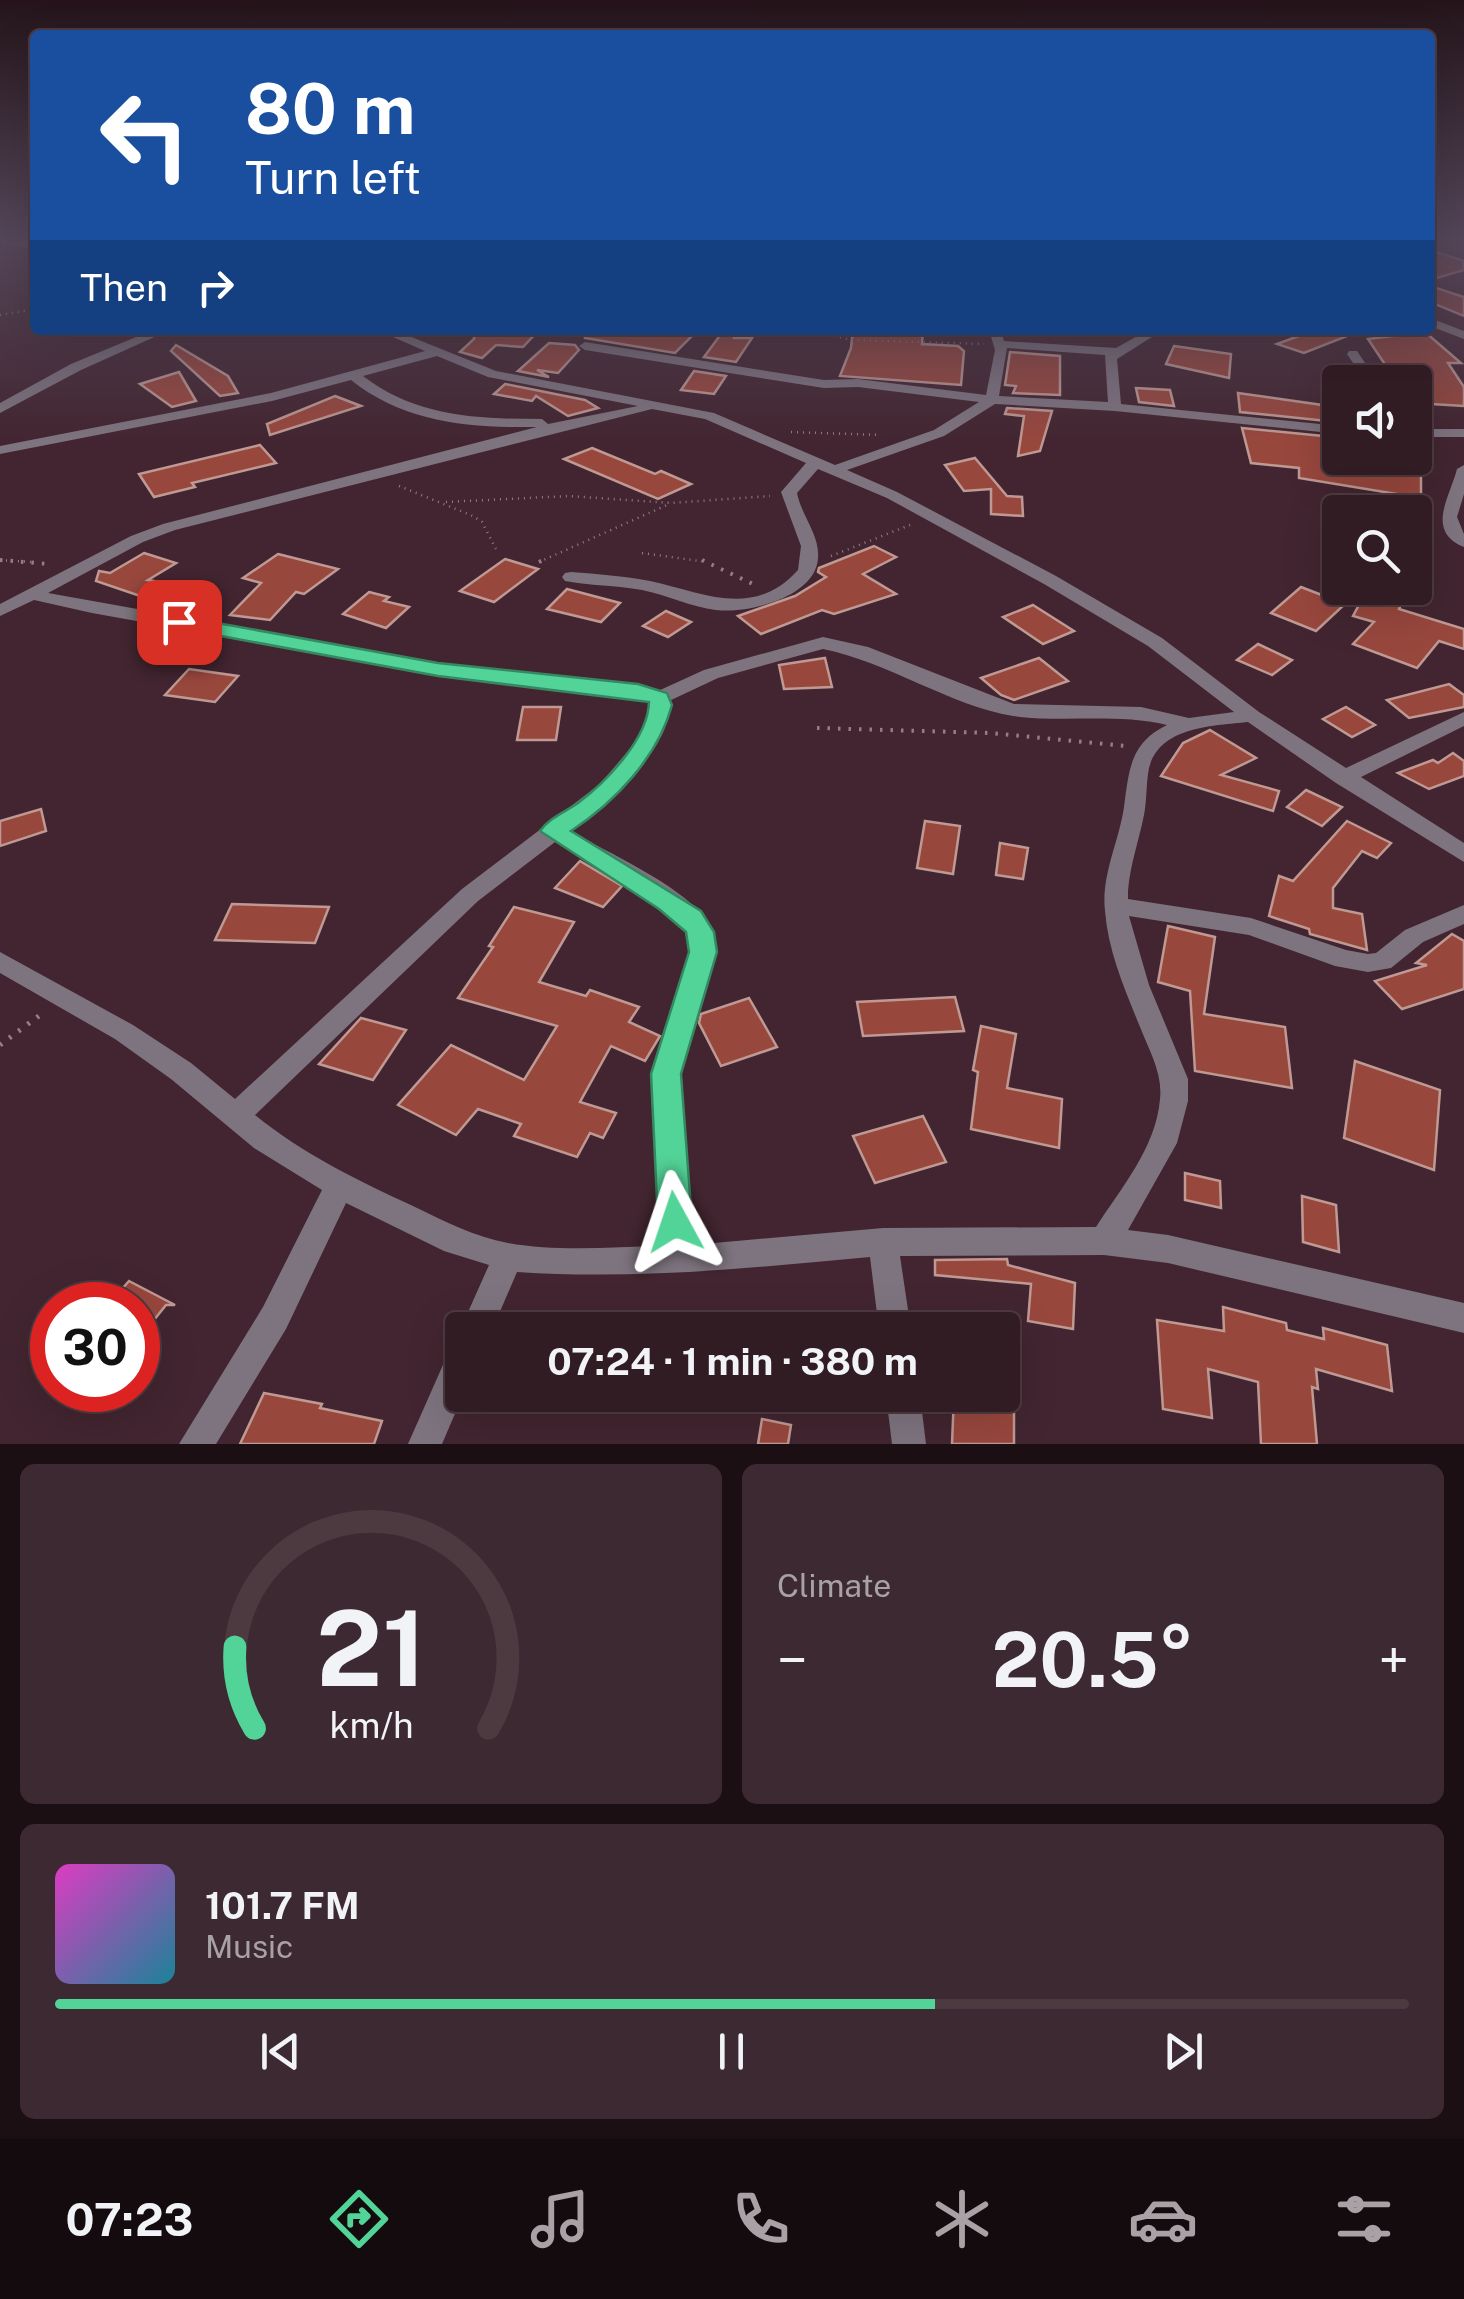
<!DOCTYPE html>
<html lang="en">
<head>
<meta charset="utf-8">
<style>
  body { margin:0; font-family:"Public Sans",sans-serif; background:#3d2931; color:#f1f3f6; height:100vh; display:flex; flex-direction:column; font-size:38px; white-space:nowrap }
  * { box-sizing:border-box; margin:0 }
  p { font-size:32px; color:#a8a1a6 }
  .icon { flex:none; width:55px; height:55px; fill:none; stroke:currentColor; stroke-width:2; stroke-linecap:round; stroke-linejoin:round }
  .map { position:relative; height:1444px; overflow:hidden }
  .details { display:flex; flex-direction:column; gap:20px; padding:20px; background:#1c0f14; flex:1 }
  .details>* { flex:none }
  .banner { position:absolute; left:30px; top:30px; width:1405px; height:305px; border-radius:10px; box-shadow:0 10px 40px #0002,0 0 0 2px #4d3a41; background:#1a4fa0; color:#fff; overflow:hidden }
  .fabs { position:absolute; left:1322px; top:365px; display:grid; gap:20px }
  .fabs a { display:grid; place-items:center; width:110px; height:110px; border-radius:10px; background:#321c24; box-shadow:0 10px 40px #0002,0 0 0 2px #4d3a41; font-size:50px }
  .speed { position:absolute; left:30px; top:1282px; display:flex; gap:20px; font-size:50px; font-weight:700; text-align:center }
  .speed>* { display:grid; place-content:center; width:130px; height:130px; border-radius:50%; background:#321c24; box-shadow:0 10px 40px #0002,0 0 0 2px #4d3a41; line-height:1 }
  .speed .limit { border:15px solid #d22; background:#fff; color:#111 }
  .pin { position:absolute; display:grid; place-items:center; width:85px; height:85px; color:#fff; margin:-42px; border-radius:20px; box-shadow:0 5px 15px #0006 }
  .me { position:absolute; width:110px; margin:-55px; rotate:355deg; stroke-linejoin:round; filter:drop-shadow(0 0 8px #0008) }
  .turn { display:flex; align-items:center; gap:35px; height:210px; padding:0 50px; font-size:45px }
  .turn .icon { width:130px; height:130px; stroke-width:2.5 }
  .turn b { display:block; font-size:70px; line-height:85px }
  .then { display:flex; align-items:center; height:95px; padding:0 50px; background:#0003; gap:20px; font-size:38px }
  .big { font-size:75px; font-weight:700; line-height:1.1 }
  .details .card { flex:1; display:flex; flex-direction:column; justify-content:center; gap:15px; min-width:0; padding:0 35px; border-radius:15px; background:#3d2931 }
  .details .dial { align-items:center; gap:0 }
  .dial svg { height:260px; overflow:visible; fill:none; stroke:#4d3a41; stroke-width:7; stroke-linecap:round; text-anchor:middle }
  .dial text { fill:#f1f3f6; stroke:none }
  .song { display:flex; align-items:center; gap:30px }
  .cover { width:120px; height:120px; border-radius:15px; background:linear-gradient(135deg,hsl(310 70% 55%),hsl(190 70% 35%)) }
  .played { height:10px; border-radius:5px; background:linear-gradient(90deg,#52d397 65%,#4d3a41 65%) }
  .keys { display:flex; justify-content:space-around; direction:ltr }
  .heat { display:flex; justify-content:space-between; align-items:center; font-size:55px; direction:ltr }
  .details .tiles { flex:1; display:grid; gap:20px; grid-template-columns:1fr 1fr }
  .card:last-child { grid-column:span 2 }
  .trip { position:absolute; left:445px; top:1312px; width:575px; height:100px; border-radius:10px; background:#321c24; box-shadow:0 10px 40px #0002,0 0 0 2px #4d3a41; font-weight:700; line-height:100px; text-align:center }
  .tab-bar { display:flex; height:160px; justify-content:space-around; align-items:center; background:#140b0e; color:#a8a1a6 }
  .tab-bar .icon { width:70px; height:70px }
  .tab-bar .on { color:#52d397 }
  .tab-bar b { font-size:45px; color:#f1f3f6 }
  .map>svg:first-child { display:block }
  .building { fill:#98473d; stroke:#bf9993; stroke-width:2.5 }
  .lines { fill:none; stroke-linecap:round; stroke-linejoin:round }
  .path-far2 { stroke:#967d86; stroke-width:2.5; stroke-dasharray:1 5; stroke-linecap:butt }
  .path-far1 { stroke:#967d86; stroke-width:4; stroke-dasharray:2.5 8; stroke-linecap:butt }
  .path { stroke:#967d86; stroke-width:5; stroke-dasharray:2.5 9; stroke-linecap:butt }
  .minor { fill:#7e747f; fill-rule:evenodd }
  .route { fill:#52d397; stroke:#358962; stroke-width:2.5 }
</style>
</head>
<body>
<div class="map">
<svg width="1464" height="1444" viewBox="0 0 1464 1444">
  <rect width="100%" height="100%" fill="#422530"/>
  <!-- building -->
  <g class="building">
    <polygon points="1430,250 1464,261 1464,270 1430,280"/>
    <polygon points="1430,286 1464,297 1464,316 1430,302"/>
    <polygon points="474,330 539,330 523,347 496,345 482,358 460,352 474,339"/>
    <polygon points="586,330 640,330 692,336 675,353 585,338"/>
    <polygon points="724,330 734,330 734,338 752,338 736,362 704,357"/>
    <polygon points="853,330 923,330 922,344 958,346 964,351 961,385 840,376 851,348"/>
    <polygon points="1315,330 1360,330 1360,331 1304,353 1277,344"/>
    <polygon points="1425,332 1461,363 1448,363 1464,387 1464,406 1415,403 1415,376 1392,375 1368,339"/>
    <polygon points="549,343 575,345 579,350 558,373 537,370 549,377 518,371"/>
    <polygon points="176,345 228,376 238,393 220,396 171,351"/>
    <polygon points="1174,346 1231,354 1229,378 1166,364"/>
    <polygon points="1010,352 1060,356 1060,395 1013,393 1016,386 1005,385"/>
    <polygon points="694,371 726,376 714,394 681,390"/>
    <polygon points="179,372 196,401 172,407 140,384"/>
    <polygon points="505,384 585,400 598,408 568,416 536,396 532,401 494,394"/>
    <polygon points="1136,388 1170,390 1174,406 1139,402"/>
    <polygon points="1238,393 1322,405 1327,421 1240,412"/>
    <polygon points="335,396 361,406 270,435 267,424"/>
    <polygon points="1007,408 1052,411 1040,451 1018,456 1024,416 1005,414"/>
    <polygon points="1242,428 1333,437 1335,458 1421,458 1421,498 1299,478 1299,468 1251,463"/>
    <polygon points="260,445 276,463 192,483 195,487 154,497 139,474"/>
    <polygon points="592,448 655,474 661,471 691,484 658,499 564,459"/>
    <polygon points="975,458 1007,496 1022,497 1023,516 991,514 991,489 964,491 945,465"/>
    <polygon points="874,546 896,557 863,574 896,594 834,614 822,610 761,634 738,616 795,596 826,577 818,572 819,568"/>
    <polygon points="144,553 176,563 148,580 196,588 172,608 144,603 149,599 96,581 99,571 110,573"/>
    <polygon points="278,554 338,569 304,594 296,592 270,620 230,615 261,583 243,578"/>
    <polygon points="505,559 538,569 494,602 460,591"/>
    <polygon points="1301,587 1345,604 1316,631 1271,613"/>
    <polygon points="1368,588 1409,588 1399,609 1464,629 1464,649 1439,641 1417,668 1353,644 1374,622 1353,616"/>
    <polygon points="567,589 620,603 601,622 547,609"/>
    <polygon points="369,592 389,597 384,601 409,607 386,628 343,614"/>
    <polygon points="1033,605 1074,631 1043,644 1003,617"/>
    <polygon points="666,611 691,622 668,637 643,626"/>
    <polygon points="1258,644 1292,660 1272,675 1237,660"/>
    <polygon points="825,658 832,687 784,689 779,665"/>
    <polygon points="1039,658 1068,681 1014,700 1001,695 981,678"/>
    <polygon points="189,669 238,676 215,702 165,695"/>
    <polygon points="1449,684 1464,695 1464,707 1409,718 1387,700"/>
    <polygon points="523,707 561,707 556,740 517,740"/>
    <polygon points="1346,707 1375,725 1352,737 1323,719"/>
    <polygon points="1210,730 1256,758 1221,775 1279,791 1273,811 1161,776 1183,743"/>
    <polygon points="1453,753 1464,761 1464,776 1429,789 1398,773 1433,760 1438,763"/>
    <polygon points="1306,790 1342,807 1322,826 1287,807"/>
    <polygon points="41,809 46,831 0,846 0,821"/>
    <polygon points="925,821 960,826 953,874 917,868"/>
    <polygon points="1347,821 1391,843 1377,858 1362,851 1333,888 1333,908 1362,914 1367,950 1310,934 1309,929 1269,916 1279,876 1293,881"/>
    <polygon points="1000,843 1028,848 1023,879 996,875"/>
    <polygon points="580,861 622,886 603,907 555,888"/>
    <polygon points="232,904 329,907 315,943 215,940"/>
    <polygon points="514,907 574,922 539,982 586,996 590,990 639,1007 629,1022 660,1036 645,1061 611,1046 580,1102 616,1113 603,1138 590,1133 577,1157 514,1136 521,1124 478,1109 456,1135 398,1105 451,1045 524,1080 557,1026 458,998 493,947 489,946"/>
    <polygon points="1168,926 1215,937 1204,1014 1285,1027 1292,1088 1195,1071 1190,991 1158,982"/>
    <polygon points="1452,934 1464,941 1464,989 1402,1009 1375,981 1427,965 1416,963"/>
    <polygon points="955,997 964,1031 863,1036 857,1002"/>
    <polygon points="749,998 777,1047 721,1066 699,1023 701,1014"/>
    <polygon points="361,1018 406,1030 373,1080 319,1064"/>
    <polygon points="981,1026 1016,1034 1007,1088 1062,1099 1059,1148 971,1129 978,1072 973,1070"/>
    <polygon points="1355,1061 1440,1090 1434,1170 1344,1138"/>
    <polygon points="923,1116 946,1162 875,1183 853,1136"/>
    <polygon points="1185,1173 1220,1181 1221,1208 1185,1200"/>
    <polygon points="1302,1196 1336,1205 1339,1252 1303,1242"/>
    <polygon points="1007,1259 1008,1265 1075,1283 1073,1329 1028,1321 1031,1284 935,1275 935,1260"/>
    <polygon points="129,1281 175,1305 166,1305 138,1340 138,1305 108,1305"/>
    <polygon points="1223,1307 1286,1323 1287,1330 1324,1339 1323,1328 1387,1345 1392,1391 1316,1369 1318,1389 1312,1387 1317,1444 1261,1444 1258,1382 1208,1369 1212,1418 1163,1409 1157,1320 1224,1331"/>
    <polygon points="264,1393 322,1404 320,1408 382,1421 374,1444 240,1444"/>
    <polygon points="954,1395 1014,1399 1014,1444 952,1444"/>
    <polygon points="762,1419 791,1425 788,1444 758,1444"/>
  </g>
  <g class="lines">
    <!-- path-far2 -->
    <g class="path-far2">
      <polyline points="0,315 35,309"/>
      <polyline points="811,330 851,340 984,344"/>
      <polyline points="791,432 881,435"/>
      <polyline points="399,486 473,516 482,522 497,551"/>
      <polyline points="446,502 569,496 671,503 770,496"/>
      <polyline points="642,553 707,562"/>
      <polyline points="831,556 910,525"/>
      <polyline points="0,560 31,562"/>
      <polyline points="539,562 667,505"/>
    </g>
    <!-- path-far1 -->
    <g class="path-far1">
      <polyline points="0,560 49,564"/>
      <polyline points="702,560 753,584"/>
      <polyline points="539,562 543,560"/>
      <polyline points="817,728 991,733 1126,746"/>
    </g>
    <!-- path -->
    <polyline class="path" points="0,1045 44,1012"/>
    <!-- minor -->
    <g class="minor">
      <polygon points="0,241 35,243 35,249 3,244"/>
      <polygon points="1430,318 1464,331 1464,339 1430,326"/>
      <polygon points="153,330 170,330 81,370 0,413 0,403 71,364"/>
      <path d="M377 330H394L496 371 714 413 835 465 934 430 979 402 858 387 824 388 585 350 579 346 585 342 824 380 858 379 986 395 995 350 989 330H1001L1004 341 1116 348 1148 330H1163L1117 359 1121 404 1340 426V434L1115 411 995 404 944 436 847 470 897 492 1056 576 1162 638 1259 712 1346 768 1464 712V726L1361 777 1464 843V862L1336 783 1248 722C1213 726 1160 726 1149 768 1146 783 1147 799 1144 815 1139 840 1130 865 1128 891V899L1251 918 1346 950 1368 954 1376 953 1405 930 1464 905V924L1423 942 1391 968 1368 972 1335 966 1249 935 1129 916 1149 985 1188 1079V1101L1177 1143 1128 1230 1168 1235 1464 1303V1333L1168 1263 1104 1255 900 1256 911 1330H879L870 1257C752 1268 636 1280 517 1272L492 1330H462V1336L460 1330 489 1265 444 1251 346 1203 286 1329 216 1444H179L263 1307 322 1190 254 1148 171 1079 115 1039 0 973V952L133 1025 191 1063 235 1099 462 889 600 784 640 737 649 717 650 701 635 697 438 675 92 613 34 600 0 616V604L131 536 163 524 537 427C470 428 405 423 351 380L272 401 0 454V446L271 393 425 351ZM1007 348 1105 355 1108 402 999 396ZM437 356 488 377 638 406 548 424 542 419C478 419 416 417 363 376ZM652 409 705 419 806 463 781 492 801 546 798 570C753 620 702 592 650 581 624 576 597 574 571 572L565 573 562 577 565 581C590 586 616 585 642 590 667 595 691 607 716 610 748 614 816 597 818 558 820 535 801 515 797 493L818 469 887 498 1044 584 1148 646 1234 712 1189 718 1141 707 1014 704 868 647 823 637 704 670 658 691 638 685 438 663 48 593 143 542 175 530ZM823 649C888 662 951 706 1013 716 1064 723 1116 713 1167 725 1130 743 1129 770 1124 807 1119 842 1101 875 1105 911 1108 951 1125 990 1140 1027 1149 1050 1163 1074 1160 1099 1156 1148 1121 1188 1096 1227L883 1228 692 1245 680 1074 715 953C713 940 711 927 703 916 678 884 607 852 570 831 604 806 675 747 669 701L718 678ZM555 842 641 893 676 918 686 929 691 953 652 1074 662 1246C612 1247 558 1252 508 1243 475 1237 444 1221 415 1207 359 1181 303 1154 255 1115L478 901Z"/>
      <polygon points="1349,351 1357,351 1378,382 1366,382 1347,354"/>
      <rect x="1415" y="429" width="49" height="8"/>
      <path d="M1464 465V494L1457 517 1464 534V547C1425 531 1450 497 1457 469Z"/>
      <polygon points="462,1344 463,1395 442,1444 408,1444 450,1349"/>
      <polygon points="886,1395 920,1395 926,1444 892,1444"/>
    </g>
  </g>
  <!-- sky -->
  <linearGradient id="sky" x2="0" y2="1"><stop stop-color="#24141a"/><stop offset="0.54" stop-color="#544659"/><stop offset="1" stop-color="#544659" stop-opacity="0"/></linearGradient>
  <rect width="1464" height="443" fill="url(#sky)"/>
  <!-- route -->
  <path class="route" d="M179 616 438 663 638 684 667 693 672 705C658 757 615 802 571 831L701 911 714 932 717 952 681 1074 692 1222 687 1233 675 1237 663 1233 658 1222 651 1074 689 952 686 932 659 909 540 831C549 818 565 812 578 803 606 782 648 739 649 702L438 676 172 627 169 622 172 618Z"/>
</svg>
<div class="fabs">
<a><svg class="icon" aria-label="sound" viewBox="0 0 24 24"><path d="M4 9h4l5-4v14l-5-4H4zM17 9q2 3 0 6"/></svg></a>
<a><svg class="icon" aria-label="search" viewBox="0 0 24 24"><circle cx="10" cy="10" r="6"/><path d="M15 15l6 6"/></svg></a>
</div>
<div class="speed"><div class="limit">30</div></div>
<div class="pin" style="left:179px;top:622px;background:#d93025"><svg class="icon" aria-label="arrive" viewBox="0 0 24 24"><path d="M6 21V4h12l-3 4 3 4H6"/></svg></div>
<svg class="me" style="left:675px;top:1222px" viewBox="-20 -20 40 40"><path d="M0-17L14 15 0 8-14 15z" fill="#52d397" stroke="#fff" stroke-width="4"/></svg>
<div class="trip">07:24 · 1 min · 380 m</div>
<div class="banner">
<div class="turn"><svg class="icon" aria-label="left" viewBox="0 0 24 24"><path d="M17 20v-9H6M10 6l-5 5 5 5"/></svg><div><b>80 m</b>Turn left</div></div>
<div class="then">Then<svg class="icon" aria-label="right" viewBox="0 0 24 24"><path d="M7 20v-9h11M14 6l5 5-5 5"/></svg></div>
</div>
</div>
<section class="details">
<div class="tiles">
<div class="card dial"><svg viewBox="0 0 100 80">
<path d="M14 69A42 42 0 1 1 86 69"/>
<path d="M14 69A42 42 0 0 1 8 44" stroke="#52d397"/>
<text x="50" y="56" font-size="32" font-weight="700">21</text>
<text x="50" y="72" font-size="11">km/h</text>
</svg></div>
<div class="card"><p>Climate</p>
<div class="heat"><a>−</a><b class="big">20.5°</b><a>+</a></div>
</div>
<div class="card">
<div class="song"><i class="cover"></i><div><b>101.7 FM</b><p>Music</p></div></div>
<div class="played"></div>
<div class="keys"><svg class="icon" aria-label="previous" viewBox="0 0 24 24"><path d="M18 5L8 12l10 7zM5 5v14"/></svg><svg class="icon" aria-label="pause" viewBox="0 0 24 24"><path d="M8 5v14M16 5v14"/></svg><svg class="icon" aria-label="next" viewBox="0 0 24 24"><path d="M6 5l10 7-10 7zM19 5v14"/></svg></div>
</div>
</div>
</section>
<nav class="tab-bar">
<b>07:23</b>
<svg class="icon on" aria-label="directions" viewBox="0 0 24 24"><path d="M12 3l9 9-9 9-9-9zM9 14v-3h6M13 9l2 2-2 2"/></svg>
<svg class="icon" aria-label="music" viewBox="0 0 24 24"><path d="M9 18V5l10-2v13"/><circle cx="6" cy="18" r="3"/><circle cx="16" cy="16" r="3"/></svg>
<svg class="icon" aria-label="phone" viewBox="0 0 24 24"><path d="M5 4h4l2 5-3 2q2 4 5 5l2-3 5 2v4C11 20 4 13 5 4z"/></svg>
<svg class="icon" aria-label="climate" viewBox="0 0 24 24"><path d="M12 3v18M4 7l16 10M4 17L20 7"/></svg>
<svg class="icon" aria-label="car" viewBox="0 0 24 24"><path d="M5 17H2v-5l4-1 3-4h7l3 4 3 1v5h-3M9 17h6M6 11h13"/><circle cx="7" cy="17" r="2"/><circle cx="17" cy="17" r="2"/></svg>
<svg class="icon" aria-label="filters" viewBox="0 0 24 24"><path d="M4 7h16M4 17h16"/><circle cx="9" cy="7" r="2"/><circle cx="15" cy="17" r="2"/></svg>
</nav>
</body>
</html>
